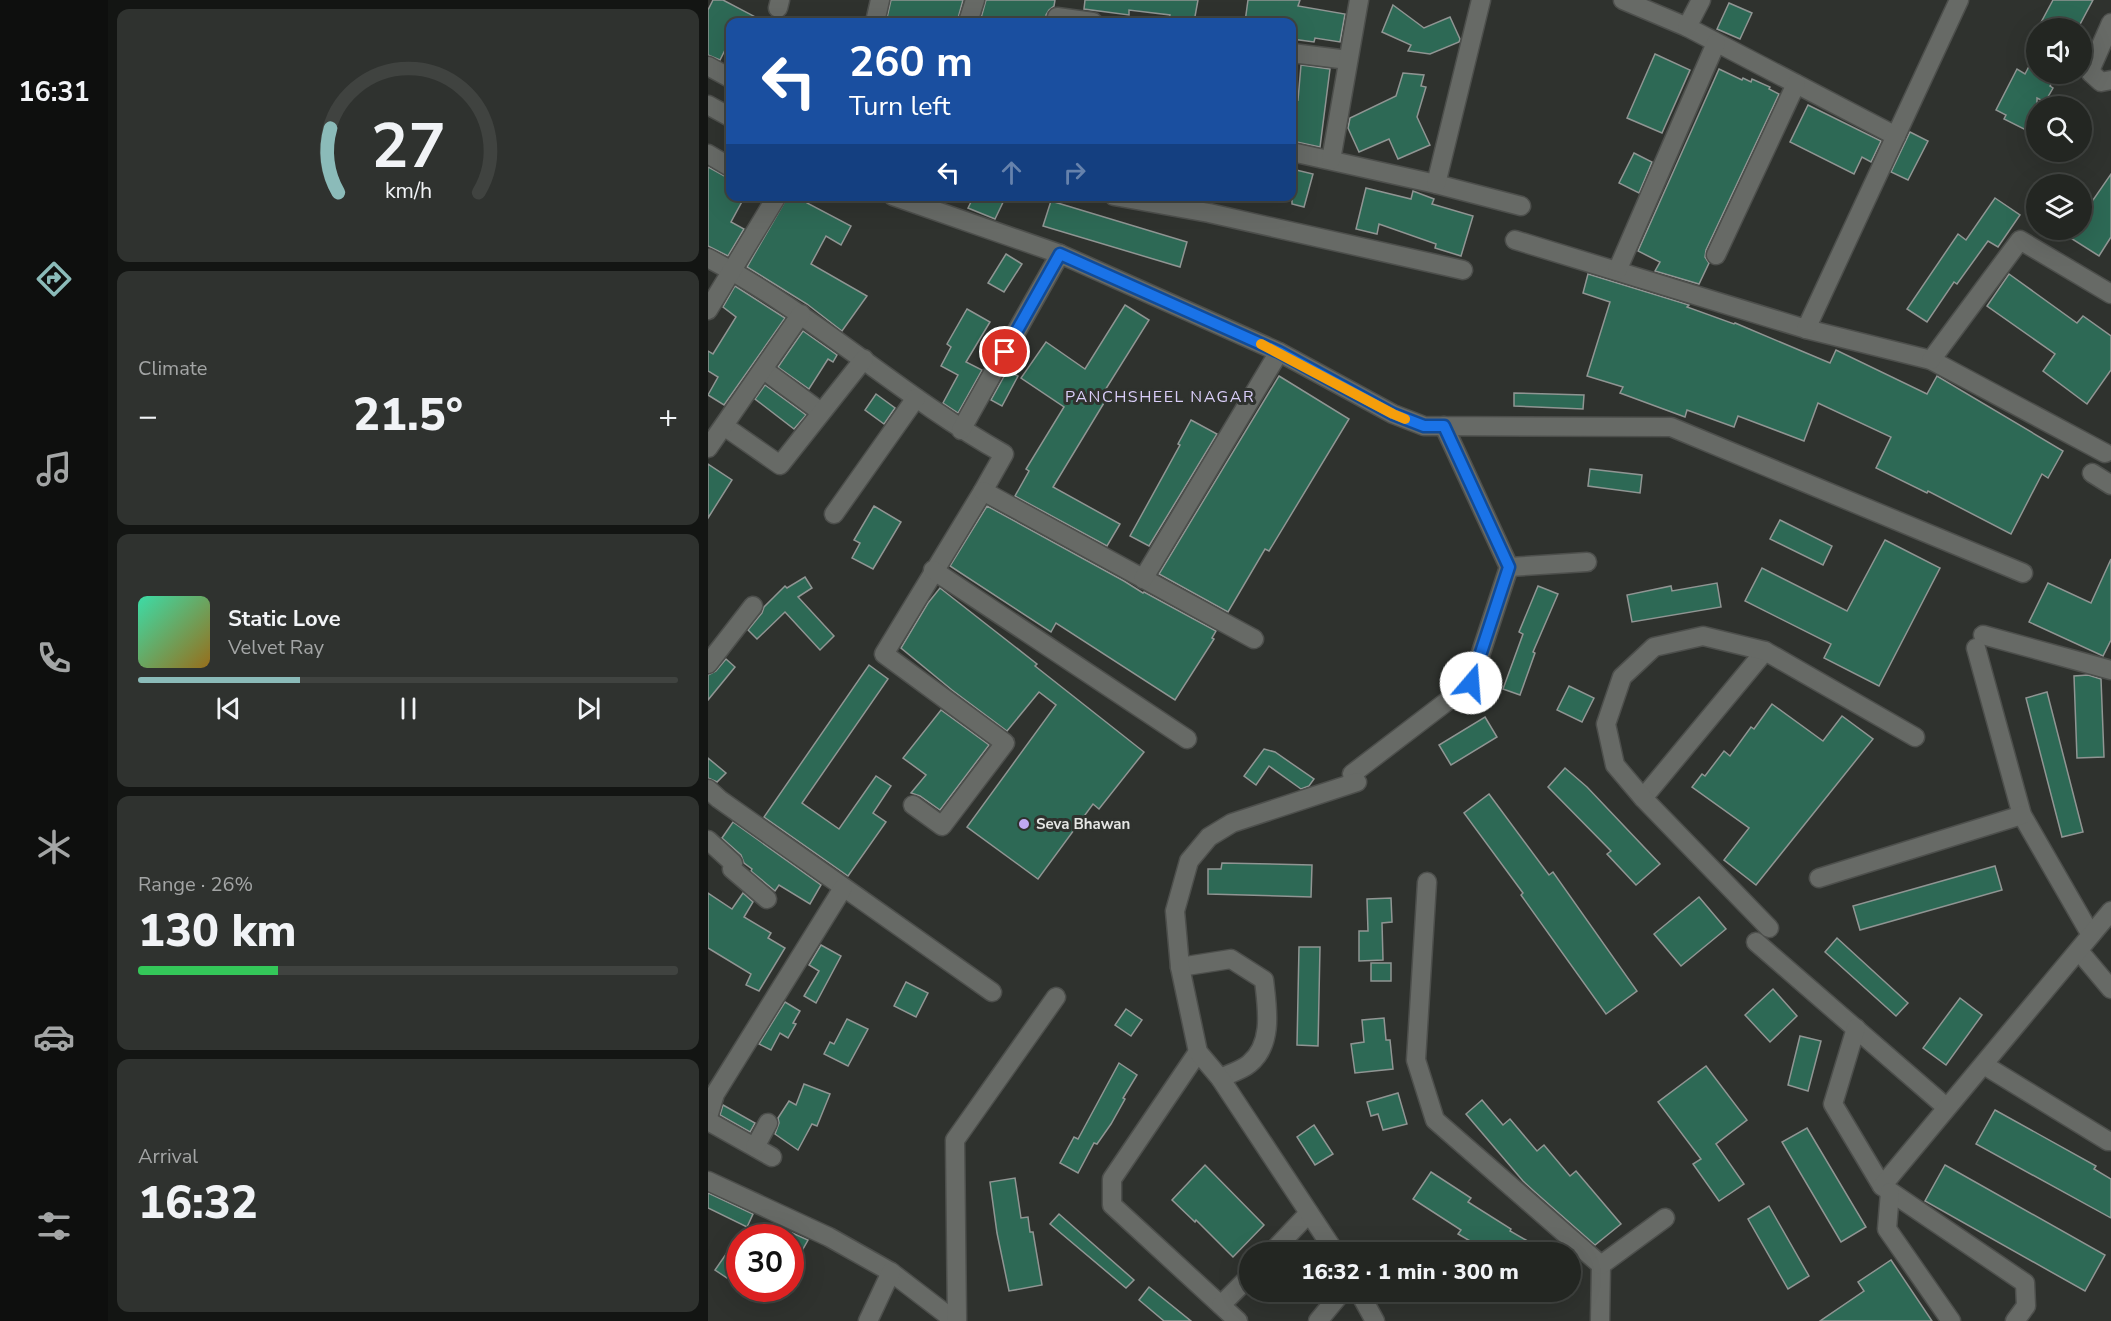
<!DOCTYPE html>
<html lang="en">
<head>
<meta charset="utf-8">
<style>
  body { margin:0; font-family:"Nunito Sans",sans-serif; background:#2f322f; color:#f1f3f6; height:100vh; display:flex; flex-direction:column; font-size:22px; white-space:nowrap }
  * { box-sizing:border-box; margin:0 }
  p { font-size:20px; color:#a3a5a5 }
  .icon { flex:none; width:33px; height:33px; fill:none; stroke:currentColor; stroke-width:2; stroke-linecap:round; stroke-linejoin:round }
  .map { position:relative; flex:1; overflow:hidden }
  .side { display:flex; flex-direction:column; gap:9px; padding:9px; background:#131513; width:600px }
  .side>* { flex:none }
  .guide { position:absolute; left:18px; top:18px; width:570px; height:183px; border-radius:12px; box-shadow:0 6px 24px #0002,0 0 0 2px #404340; background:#1a4fa0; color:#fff; overflow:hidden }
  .tools { position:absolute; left:1318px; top:18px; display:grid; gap:12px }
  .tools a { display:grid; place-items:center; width:66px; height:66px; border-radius:50%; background:#232622; box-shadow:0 6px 24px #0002,0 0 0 2px #404340; font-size:30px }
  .speed { position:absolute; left:18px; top:1224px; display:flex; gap:12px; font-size:30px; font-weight:700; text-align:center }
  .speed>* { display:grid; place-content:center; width:78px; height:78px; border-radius:50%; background:#232622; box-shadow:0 6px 24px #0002,0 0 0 2px #404340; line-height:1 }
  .speed .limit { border:9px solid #d22; background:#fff; color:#111 }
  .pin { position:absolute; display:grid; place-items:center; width:51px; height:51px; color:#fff; margin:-26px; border:3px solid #fff; border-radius:50%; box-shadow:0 2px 6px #0007 }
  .me { position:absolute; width:66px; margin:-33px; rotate:18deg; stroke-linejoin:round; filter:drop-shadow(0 0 4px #0008) }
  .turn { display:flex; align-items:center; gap:21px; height:126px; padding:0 24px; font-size:27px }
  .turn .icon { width:78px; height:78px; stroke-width:2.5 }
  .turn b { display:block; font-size:42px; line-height:51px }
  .lanes { display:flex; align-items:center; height:57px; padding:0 24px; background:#0003; justify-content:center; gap:30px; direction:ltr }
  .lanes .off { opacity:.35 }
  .big { font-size:45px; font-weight:800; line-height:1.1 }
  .side .widget { flex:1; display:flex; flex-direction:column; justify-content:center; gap:9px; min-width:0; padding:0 21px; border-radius:12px; background:#2f322f }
  .side .dial { align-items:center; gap:0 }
  .dial svg { height:156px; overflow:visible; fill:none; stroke:#404340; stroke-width:7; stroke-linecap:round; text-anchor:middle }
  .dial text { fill:#f1f3f6; stroke:none }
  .song { display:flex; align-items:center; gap:18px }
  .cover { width:72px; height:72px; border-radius:9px; background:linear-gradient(135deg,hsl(160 70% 55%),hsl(40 70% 35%)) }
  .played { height:6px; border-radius:3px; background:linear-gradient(90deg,#8bbbb9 30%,#404340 30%) }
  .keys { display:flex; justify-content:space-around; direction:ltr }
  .heat { display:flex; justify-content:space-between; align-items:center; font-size:33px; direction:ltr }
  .charge { height:9px; border-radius:4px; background:linear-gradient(90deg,#34c759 26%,#404340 0) }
  .trip { position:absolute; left:531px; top:1242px; width:342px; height:60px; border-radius:30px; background:#232622; box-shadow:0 6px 24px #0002,0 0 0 2px #404340; font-weight:800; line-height:60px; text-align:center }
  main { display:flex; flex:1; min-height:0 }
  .dock { display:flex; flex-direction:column; width:108px; justify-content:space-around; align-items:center; background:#0e0f0e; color:#a3a5a5 }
  .dock .icon { width:42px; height:42px }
  .dock .active { color:#8bbbb9 }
  .dock b { font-size:27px; color:#f1f3f6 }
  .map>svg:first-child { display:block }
  .building { fill:#2d6955; stroke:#909593; stroke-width:1.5 }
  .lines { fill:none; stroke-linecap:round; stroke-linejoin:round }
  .minor-casing { stroke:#4d4f4c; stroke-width:21 }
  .minor { stroke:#676a66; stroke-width:18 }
  .route-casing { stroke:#114b97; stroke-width:15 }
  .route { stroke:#1a73e8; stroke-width:10 }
  .slow { stroke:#f59e0b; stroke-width:10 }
  .poi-dot { fill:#c0a8f3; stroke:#2f322e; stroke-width:2 }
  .labels { text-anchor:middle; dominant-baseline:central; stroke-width:6; stroke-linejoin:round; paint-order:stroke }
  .poi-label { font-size:15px; font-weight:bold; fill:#e6e7e5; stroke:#2f322e; text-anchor:start }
  .neighbourhood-label { font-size:16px; letter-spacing:1.5px; fill:#dacef9; stroke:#2f322e }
</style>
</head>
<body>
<main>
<nav class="dock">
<b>16:31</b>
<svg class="icon active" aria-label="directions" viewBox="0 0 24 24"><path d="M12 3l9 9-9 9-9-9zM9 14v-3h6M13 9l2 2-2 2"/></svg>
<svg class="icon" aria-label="music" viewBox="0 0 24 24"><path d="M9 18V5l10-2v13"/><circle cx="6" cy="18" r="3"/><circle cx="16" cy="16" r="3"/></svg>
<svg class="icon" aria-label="phone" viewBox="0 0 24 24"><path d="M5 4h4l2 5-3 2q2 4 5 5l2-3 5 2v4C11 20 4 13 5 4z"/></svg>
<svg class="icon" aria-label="climate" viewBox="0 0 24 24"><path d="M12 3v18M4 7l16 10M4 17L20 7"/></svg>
<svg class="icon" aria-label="car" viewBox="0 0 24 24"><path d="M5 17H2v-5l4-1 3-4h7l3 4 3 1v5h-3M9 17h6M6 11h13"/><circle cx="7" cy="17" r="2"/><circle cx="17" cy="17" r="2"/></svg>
<svg class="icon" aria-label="filters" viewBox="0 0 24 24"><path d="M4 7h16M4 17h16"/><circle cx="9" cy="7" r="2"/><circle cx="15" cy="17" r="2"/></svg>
</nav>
<section class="side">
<div class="widget dial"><svg viewBox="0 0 100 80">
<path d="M14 69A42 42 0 1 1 86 69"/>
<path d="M14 69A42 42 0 0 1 10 36" stroke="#8bbbb9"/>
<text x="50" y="56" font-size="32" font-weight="700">27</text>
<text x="50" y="72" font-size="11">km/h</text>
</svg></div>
<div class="widget"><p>Climate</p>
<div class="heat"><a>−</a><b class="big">21.5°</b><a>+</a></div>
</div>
<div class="widget">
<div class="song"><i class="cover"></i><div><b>Static Love</b><p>Velvet Ray</p></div></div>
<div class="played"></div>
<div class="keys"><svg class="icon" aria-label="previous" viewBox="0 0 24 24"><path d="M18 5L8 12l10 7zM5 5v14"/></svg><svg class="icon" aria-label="pause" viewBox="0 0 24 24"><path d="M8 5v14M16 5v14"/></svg><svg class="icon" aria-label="next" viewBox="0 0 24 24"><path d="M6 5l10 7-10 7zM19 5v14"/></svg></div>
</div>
<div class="widget"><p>Range · 26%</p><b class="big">130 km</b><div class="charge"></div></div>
<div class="widget"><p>Arrival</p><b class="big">16:32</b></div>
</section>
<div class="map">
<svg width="1403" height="1321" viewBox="0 0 1403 1321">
  <rect width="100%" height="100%" fill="#2f322e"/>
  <!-- building -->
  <g class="building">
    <polygon points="5,0 15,0 57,22 22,22 22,40 12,60 0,55 0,10"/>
    <polygon points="183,0 255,0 249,22 178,22"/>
    <polygon points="278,0 347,0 346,6 341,10 338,15 339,22 291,22 273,18"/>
    <polygon points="377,0 490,0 486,22 461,19 462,15 421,10 421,15 376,9"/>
    <polygon points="540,0 592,0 590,6 637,14 632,42 607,38 606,42 584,39 584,22 537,22"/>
    <polygon points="1345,0 1385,0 1370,28 1330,28"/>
    <polygon points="1021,3 1044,13 1032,39 1009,29"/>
    <polygon points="685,5 716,28 742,17 752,39 751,42 722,54 700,51 703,45 674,32"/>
    <polygon points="1329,51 1329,75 1344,83 1342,86 1345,88 1337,102 1329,98 1329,130 1324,127 1322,132 1296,119 1298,115 1288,110 1309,69 1317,74"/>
    <polygon points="947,54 982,70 954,133 919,118"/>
    <polygon points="593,65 622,69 612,147 584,141 584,98 590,100"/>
    <polygon points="1011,69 1034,80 1035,78 1043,82 1044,79 1062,87 1061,89 1071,94 998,250 997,257 1001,263 991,284 947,271 952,262 930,251"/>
    <polygon points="695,73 716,75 713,86 718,87 709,117 722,145 690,159 681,139 651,152 640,128 642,118 688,96"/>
    <polygon points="1100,105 1173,141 1163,162 1154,157 1146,174 1082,142"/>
    <polygon points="1202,132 1220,141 1200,180 1183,172"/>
    <polygon points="926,153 944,162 931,193 911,183"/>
    <polygon points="0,167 22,179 22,196 37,196 23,222 36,229 20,256 0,246"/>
    <polygon points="584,169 605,174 596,207 584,204"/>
    <polygon points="1403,174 1403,237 1391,256 1350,230 1374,230 1374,216"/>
    <polygon points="658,188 703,199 705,191 726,199 724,204 765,216 753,256 727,248 728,244 671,224 669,234 648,229"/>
    <polygon points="80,196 102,196 99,203 143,226 133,245 118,236 103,264 159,296 134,331 99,304 39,267"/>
    <polygon points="266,196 298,196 287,219 260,208"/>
    <polygon points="1287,198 1312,215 1290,247 1280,241 1249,284 1246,282 1219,322 1199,309 1250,234 1258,240"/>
    <polygon points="343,201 479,242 472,267 335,226"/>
    <polygon points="298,254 314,264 296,292 280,283"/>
    <polygon points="880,274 981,305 979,307 1026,324 1027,323 1122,363 1128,350 1219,394 1229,376 1355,451 1340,478 1334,474 1303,534 1220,491 1219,493 1168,468 1183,437 1110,403 1096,441 1030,416 1026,427 979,410 977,417 912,393 915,387 879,376 902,302 875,293"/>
    <polygon points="1301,274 1369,323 1375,316 1403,336 1403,370 1379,404 1335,371 1347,354 1279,306"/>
    <polygon points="27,286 77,318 16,405 0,395 10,377 0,371 0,351 5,354 28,317 15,307"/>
    <polygon points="417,305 441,320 394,395 399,398 345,487 412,524 399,546 307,496 321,471 318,469 356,407 313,378 338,342 377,369"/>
    <polygon points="259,309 282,322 258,362 274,370 250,413 235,403 250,375 233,366 243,347 239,344"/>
    <polygon points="95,331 129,355 125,362 120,359 101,389 70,367"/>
    <polygon points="299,371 310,376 294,406 283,400"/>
    <polygon points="571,376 641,419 561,551 557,549 520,612 451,574"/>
    <polygon points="57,385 98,415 86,429 47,399"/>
    <polygon points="806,393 876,395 875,409 806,406"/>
    <polygon points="168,394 187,408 176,424 157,410"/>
    <polygon points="483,420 509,434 441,546 422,536 472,445 470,444"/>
    <polygon points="0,464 24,480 0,518"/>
    <polygon points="882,469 934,475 932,493 880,486"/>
    <polygon points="166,506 193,522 165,569 144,558 152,543 146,540"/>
    <polygon points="279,506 416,581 435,593 436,592 508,631 504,638 506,639 467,700 348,623 343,632 242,566"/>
    <polygon points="1072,520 1124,546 1115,565 1062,539"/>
    <polygon points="1177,540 1232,568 1171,686 1116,658 1123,644 1037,601 1054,568 1139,611"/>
    <polygon points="1403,559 1403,640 1395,656 1321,622 1340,583 1383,603"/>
    <polygon points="97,577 104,588 90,597 126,636 112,650 77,612 49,639 40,630 54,613 56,607 77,586 79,588"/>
    <polygon points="1009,583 1013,607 924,622 919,595 963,586 964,591"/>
    <polygon points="830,586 850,594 825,652 827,653 812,695 795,689 815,634 811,632"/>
    <polygon points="232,588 329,664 327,666 436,752 391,809 385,804 330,879 259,827 348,705 331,692 299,731 244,690 193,648 220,603"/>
    <polygon points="18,659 27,667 0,700 0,675 8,671"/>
    <polygon points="161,665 180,679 94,803 131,829 168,776 183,786 165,813 178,822 140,876 56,817"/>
    <polygon points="1380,675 1393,679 1396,757 1369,758 1366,676"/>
    <polygon points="861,686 886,698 874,722 849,710"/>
    <polygon points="1339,692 1375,832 1354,837 1318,698"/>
    <polygon points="1064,704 1115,741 1134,716 1165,739 1048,885 1016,860 1041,828 984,787 994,774 997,776 1016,751 1022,756 1043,727 1046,729"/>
    <polygon points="233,710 281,745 232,810 212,796 203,793 218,775 195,758"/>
    <polygon points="777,717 789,737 743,765 731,745"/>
    <polygon points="556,749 567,752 606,779 601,786 593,789 561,766 548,785 536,776"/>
    <polygon points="0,758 18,773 9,782 0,778"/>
    <polygon points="857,768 879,787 952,864 928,885 899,854 903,851 840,787"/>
    <polygon points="781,794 841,875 845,872 929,991 898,1014 813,895 815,893 756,813"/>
    <polygon points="25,822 113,885 102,904 71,885 67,891 43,871 44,869 36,863 33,855 14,838"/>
    <polygon points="514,863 604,865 603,897 500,894 500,869 513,869"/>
    <polygon points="1287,866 1294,890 1152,930 1145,906"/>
    <polygon points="0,893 24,909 35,893 45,902 36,917 63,933 60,938 77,948 51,991 38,985 43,974 0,948"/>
    <polygon points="991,897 1018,929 973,966 946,934"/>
    <polygon points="683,898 684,922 674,923 675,960 651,961 651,931 660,931 659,899"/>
    <polygon points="1129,938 1200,1003 1188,1016 1117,952"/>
    <polygon points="113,945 133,956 108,1003 96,996 111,971 101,965"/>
    <polygon points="591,947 612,947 610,1046 589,1045"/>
    <rect x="663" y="963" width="20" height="18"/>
    <polygon points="198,982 220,993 208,1017 186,1006"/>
    <polygon points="1065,989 1089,1016 1062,1042 1037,1015"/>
    <polygon points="1252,998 1274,1015 1238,1065 1215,1048"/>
    <polygon points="77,1002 92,1011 85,1023 88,1024 80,1038 72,1033 63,1050 51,1044"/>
    <polygon points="418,1009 434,1020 423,1036 407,1025"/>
    <polygon points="676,1018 678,1040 682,1040 685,1069 647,1073 643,1044 656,1042 654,1020"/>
    <polygon points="139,1019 160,1029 140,1066 116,1054 122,1042 126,1044"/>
    <polygon points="1092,1036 1113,1041 1100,1091 1080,1085"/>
    <polygon points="411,1063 429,1075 415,1098 417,1099 403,1124 389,1144 386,1143 370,1173 352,1163 366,1137 370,1139"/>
    <polygon points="998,1066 1039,1120 1008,1144 1036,1184 1011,1201 985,1164 993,1159 950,1102"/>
    <polygon points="96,1084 122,1094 109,1126 104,1124 90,1150 67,1134 71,1123 70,1118 81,1101 88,1105"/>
    <polygon points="690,1093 699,1124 675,1130 670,1114 663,1116 659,1102"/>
    <polygon points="774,1100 795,1125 802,1119 829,1151 836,1145 862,1176 868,1171 913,1224 887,1245 827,1192 815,1181 758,1114"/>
    <polygon points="15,1105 47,1123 42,1132 12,1115"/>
    <polygon points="1287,1110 1388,1166 1386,1169 1403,1179 1403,1218 1268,1144"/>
    <polygon points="606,1125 625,1154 607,1165 589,1137"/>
    <polygon points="1099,1128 1158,1227 1133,1242 1074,1142"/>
    <polygon points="497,1165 556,1225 525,1257 488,1220 487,1222 464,1200"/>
    <polygon points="1237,1165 1397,1255 1377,1291 1217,1201"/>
    <polygon points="723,1172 763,1198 760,1202 803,1229 802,1231 839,1252 781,1252 750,1234 753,1230 705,1199"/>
    <polygon points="307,1178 313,1218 320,1217 322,1232 325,1232 334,1285 301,1291 289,1233 282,1182"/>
    <polygon points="0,1193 45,1214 39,1227 0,1208"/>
    <polygon points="1061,1206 1101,1276 1080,1289 1040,1219"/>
    <polygon points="351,1214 426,1280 418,1288 342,1224"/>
    <polygon points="82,1232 100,1240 82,1272"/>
    <polygon points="32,1234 32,1259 19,1278 7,1270"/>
    <polygon points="1183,1260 1224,1321 1112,1321 1156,1291 1150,1282"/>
    <polygon points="441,1287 483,1321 456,1321 431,1300"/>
  </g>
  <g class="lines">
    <defs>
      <g id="minor">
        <polyline points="915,0 979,27 1188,136"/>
        <polyline points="70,8 72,0"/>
        <polyline points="349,17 385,22"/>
        <polyline points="167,22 172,0"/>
        <polyline points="260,22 267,0"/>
        <polyline points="1403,23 1384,66 1383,73 1393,82 1403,80"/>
        <polyline points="979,27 993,0"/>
        <polyline points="584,53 640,60"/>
        <polyline points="0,66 22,78"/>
        <polyline points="0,105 22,117"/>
        <polyline points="584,152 728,184 813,206"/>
        <polyline points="0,154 22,167"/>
        <polyline points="623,160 651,0"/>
        <polyline points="728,184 773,0"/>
        <polyline points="185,196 352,254 571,352 685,414 716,426 963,427 1315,573"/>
        <polyline points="406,196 501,213 755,270"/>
        <polyline points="807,240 1098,329 1223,360 1397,453"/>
        <polyline points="1008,255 1088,84"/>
        <path d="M0 258C105 313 192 396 296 454L275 491 176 654 297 743 234 826 205 805"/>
        <polyline points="909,271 1008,43"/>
        <polyline points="0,310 69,196"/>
        <polyline points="1098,329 1251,0"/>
        <polyline points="1223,360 1312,240 1403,294"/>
        <polyline points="56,370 113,412"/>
        <polyline points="16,426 72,465 156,359"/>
        <polyline points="253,430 352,254"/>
        <polyline points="0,448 93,314"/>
        <polyline points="1384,473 1403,485"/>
        <polyline points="275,491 546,639"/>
        <polyline points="126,514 208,398"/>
        <polyline points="801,567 879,562"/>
        <polyline points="225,570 479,739"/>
        <polyline points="435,579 571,352"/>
        <polyline points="1275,635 1403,670"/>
        <polyline points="1268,648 1314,815 1383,935"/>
        <polyline points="0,664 45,606"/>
        <polyline points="644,774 763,683 801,567 736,426"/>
        <polyline points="0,789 11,799 284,992"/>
        <polyline points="935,798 1057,651"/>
        <polyline points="0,840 25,863 24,869 59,899"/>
        <polyline points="1111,878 1314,815"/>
        <polyline points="719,882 708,1060 727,1120 893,1265 892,1321"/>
        <polyline points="1061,928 935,798 907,765 898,724 914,677 946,647 995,636 1057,651 1207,737"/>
        <polyline points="1048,942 1238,1107"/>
        <polyline points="1371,951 1403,989"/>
        <path d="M472 967 523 959 556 980C559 1007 566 1044 541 1064 534 1070 521 1074 512 1078"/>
        <polyline points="1148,1028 1125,1104 1174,1186 1317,1283 1318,1306 1307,1321"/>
        <polyline points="490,1052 404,1179 404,1205 530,1321"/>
        <polyline points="1276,1065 1400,1141 1403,1141"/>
        <polyline points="0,1117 7,1094 135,888"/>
        <polyline points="0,1121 64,1157"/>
        <polyline points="47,1147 60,1123"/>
        <polyline points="0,1181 121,1237 183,1272 247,1321"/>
        <polyline points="1174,1186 1403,911"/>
        <polyline points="1182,1192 1179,1229 1243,1321"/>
        <polyline points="564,1252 601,1213"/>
        <polyline points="627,1252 512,1078 490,1052 472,967 467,911 481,861 501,837 524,823 649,782"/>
        <polyline points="893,1265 957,1218"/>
        <polyline points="651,1292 667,1321"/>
        <polyline points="513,1305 542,1276"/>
        <polyline points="160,1321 183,1272"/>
        <polyline points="249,1321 247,1140 348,997"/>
        <polyline points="610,1321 634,1292"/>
      </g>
    </defs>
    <!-- minor casing -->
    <use href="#minor" class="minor-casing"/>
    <!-- minor -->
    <use href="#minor" class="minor"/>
  </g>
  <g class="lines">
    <defs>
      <polyline id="route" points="297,352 352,254 571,352 685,414 716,426 736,426 801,567 763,683"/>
    </defs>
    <!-- route casing -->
    <use href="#route" class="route-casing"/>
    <!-- route -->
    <use href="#route" class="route"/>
    <!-- slow -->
    <polyline class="slow" points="553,344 685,414 697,419"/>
  </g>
  <!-- markers -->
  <circle class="poi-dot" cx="316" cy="824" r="6"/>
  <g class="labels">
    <!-- poi labels -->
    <g class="poi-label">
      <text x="328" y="824">Seva Bhawan</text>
    </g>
    <!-- neighbourhood labels -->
    <g class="neighbourhood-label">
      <text x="452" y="397">PANCHSHEEL NAGAR</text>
    </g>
  </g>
</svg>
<div class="tools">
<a><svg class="icon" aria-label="sound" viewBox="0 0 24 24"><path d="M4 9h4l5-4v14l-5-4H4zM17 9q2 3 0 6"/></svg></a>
<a><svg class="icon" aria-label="search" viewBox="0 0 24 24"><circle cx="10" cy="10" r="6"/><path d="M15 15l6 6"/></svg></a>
<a><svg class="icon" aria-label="layers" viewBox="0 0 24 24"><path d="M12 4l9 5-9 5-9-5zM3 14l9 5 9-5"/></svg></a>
</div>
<div class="speed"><div class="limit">30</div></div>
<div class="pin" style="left:297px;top:352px;background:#d93025"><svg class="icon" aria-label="arrive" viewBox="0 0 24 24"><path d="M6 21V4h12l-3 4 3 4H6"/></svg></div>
<svg class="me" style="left:763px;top:683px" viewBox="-20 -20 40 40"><circle r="19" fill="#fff"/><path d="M0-13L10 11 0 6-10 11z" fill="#1a73e8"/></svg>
<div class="trip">16:32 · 1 min · 300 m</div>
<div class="guide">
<div class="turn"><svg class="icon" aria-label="left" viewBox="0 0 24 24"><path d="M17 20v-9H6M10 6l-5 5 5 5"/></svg><div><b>260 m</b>Turn left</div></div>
<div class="lanes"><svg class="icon" aria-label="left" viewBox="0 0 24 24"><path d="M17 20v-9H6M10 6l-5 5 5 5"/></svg><svg class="icon off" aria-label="ahead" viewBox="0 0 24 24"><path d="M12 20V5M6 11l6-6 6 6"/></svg><svg class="icon off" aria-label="right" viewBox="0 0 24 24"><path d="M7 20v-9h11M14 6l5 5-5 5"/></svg></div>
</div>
</div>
</main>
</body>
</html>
